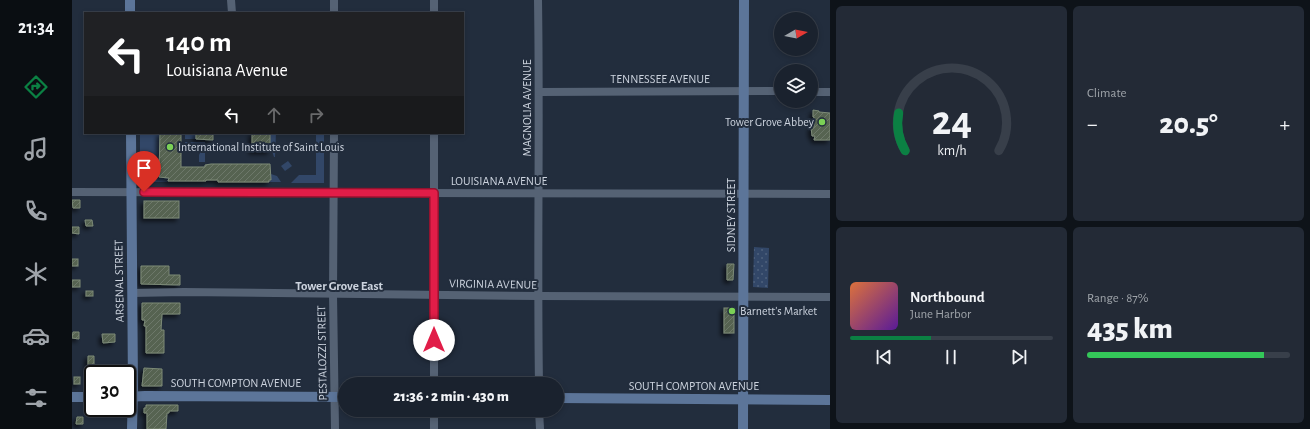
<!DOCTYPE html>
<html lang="en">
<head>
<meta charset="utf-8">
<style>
  body { margin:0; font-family:"Alegreya Sans",sans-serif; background:#232a36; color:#f1f3f6; height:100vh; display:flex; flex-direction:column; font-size:15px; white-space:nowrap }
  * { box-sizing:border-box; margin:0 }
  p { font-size:13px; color:#9fa4aa }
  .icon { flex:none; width:22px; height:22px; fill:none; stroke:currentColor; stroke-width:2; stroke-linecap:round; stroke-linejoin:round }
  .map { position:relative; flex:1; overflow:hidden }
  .sheet { display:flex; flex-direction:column; gap:6px; padding:6px; background:#0e1319; width:480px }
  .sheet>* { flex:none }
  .top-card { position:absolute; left:12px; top:12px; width:380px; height:122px; border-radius:0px; box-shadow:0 2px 6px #0003,0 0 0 1px #383f4a; background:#202124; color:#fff; overflow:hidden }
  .needle { width:26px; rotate:81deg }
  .controls { position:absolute; left:702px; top:12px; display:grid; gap:8px }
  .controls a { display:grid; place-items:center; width:44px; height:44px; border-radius:50%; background:#1a222e; box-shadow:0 2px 6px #0003,0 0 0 1px #383f4a; font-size:20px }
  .speed { position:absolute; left:12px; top:365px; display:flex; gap:8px; font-size:20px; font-weight:700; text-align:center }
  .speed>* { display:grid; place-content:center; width:52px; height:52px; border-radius:50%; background:#1a222e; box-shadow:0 2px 6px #0003,0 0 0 1px #383f4a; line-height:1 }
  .speed .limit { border:2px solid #111; border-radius:6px; background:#fff; color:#111 }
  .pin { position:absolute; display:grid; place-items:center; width:34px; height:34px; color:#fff; margin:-41px -17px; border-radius:50% 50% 50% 0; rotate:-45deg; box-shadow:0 0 4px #0007 }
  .pin .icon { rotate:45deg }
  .me { position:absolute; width:44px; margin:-22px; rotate:0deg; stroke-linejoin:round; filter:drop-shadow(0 0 3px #0008) }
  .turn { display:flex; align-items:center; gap:14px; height:84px; padding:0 16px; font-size:18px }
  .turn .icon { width:52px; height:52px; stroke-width:2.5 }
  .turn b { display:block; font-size:28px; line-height:34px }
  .lanes { display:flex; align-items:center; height:38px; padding:0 16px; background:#0003; justify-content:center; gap:20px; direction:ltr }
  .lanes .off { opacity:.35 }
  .big { font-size:30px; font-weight:800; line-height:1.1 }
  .sheet .card { flex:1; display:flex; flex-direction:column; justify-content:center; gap:6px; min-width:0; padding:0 14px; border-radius:6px; background:#232a36 }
  .sheet .dial { align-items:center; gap:0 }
  .dial svg { height:104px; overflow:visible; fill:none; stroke:#383f4a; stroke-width:7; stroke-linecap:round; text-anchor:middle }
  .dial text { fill:#f1f3f6; stroke:none }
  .song { display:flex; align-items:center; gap:12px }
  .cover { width:48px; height:48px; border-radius:6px; background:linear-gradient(135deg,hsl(20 70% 55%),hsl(270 70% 35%)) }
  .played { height:4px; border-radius:2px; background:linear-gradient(90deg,#0b8043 40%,#383f4a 40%) }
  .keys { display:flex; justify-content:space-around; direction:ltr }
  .heat { display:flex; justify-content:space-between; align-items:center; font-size:22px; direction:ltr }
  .charge { height:6px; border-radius:3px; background:linear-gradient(90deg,#34c759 87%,#383f4a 0) }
  .sheet .tiles { flex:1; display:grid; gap:6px; grid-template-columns:repeat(2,1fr) }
  .trip { position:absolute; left:266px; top:377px; width:226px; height:40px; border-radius:20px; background:#1a222e; box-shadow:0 2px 6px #0003,0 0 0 1px #383f4a; font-weight:800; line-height:40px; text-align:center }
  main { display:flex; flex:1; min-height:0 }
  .tab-bar { display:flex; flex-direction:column; width:72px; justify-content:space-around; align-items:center; background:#0a0e12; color:#9fa4aa }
  .tab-bar .icon { width:28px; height:28px }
  .tab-bar .active { color:#0b8043 }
  .tab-bar b { font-size:18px; color:#f1f3f6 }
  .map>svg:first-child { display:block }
  .grass { fill:#324768 }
  .garden { fill:url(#garden-dots) }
  .building { fill:url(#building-hatch); stroke:#7c8a77; filter:url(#shadow) }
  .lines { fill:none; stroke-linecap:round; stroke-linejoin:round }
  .street { stroke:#556274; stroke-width:8 }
  .secondary { stroke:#5c7599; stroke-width:10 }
  .route-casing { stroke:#92132f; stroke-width:10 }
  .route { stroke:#e11d48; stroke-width:7 }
  .poi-dot { fill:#7bd156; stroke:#222d3d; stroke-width:1.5 }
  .labels { text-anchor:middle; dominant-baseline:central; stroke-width:4; stroke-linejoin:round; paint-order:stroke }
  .street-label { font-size:12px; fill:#ccd3de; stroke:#222d3d }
  .poi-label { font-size:12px; fill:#ccd3de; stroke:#222d3d; text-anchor:start }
  .neighbourhood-label { font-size:13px; font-weight:bold; fill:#ccd3de; stroke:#222d3d }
</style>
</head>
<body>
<main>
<nav class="tab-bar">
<b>21:34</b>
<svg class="icon active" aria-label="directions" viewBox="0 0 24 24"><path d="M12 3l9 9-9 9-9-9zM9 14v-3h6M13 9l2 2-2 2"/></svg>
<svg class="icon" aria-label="music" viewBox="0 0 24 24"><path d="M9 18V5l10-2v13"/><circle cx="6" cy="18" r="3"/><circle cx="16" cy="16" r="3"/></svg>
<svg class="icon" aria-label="phone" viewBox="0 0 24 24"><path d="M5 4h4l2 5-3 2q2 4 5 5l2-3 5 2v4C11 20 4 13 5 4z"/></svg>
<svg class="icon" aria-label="climate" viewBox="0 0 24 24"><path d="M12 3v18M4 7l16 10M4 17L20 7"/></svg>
<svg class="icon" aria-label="car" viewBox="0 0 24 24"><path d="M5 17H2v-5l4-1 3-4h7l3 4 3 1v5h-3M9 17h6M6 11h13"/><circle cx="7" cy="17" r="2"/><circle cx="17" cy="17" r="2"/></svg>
<svg class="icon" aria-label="filters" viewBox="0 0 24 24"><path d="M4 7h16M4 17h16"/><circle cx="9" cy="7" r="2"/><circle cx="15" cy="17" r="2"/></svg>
</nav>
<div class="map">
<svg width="758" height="429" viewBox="0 0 758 429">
  <defs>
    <pattern id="garden-dots" width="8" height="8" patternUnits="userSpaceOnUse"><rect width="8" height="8" fill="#324768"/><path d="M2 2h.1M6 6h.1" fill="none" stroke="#4e617d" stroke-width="1.8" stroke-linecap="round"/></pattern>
    <pattern id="building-hatch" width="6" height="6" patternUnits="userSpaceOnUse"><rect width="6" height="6" fill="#566351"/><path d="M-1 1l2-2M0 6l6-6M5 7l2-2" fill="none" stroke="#6d786a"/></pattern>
    <filter id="shadow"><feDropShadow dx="-3" dy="3" stdDeviation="2" flood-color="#0009"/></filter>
  </defs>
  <rect width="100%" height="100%" fill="#222d3d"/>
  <!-- grass -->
  <g class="grass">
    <polygon points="68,133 88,134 87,177 97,178 96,182 68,182"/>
    <rect x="113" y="133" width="11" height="6"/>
    <polygon points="198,133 204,133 203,157 202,157 200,151 198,151"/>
    <polygon points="244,133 252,133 252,183 219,183 227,175 244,175"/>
    <polygon points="113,142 133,142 133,162 127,162 127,155 128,153 127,148 124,147 114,149"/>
    <polygon points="216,161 220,166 213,171 209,166"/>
    <polygon points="199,174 205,176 209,182 197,182 199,180"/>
  </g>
  <!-- garden -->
  <polygon class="garden" points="682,247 697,248 696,288 681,287"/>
  <!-- building -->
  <g class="building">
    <polygon points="741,110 747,111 747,112 758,113 758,140 742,140 743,136 740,136 739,127 742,127 742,117 741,117"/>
    <polygon points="88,133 109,133 109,167 133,167 133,165 139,164 198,164 199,180 197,180 197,182 146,182 146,180 134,180 134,181 96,181 97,178 87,177"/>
    <polygon points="124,133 141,133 141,140 124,139"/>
    <rect x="180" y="133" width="18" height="18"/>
    <polygon points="0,200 8,200 8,208 1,208"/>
    <rect x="72" y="201" width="35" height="17"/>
    <polygon points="13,220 20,220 21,226 14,226"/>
    <polygon points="0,227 7,227 7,234 0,233"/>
    <rect x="0" y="259" width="6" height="7"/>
    <polygon points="655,264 662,264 661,280 655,280"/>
    <polygon points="69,266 97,266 97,275 108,275 108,285 69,284"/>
    <rect x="0" y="280" width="8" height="7"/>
    <rect x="14" y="291" width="7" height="5"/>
    <polygon points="70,303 108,303 108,314 90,314 89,330 92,330 92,353 74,353 74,326 72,326 73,320 70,320"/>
    <rect x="652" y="308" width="10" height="25"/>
    <polygon points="1,332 7,332 7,339 0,338"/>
    <polygon points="30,334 43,334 43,342 31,343"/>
    <polygon points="16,356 22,356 22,373 16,374"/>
    <polygon points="72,368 90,369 90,386 70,386"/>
    <rect x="2" y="377" width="6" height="7"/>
    <polygon points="74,405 106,405 106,411 97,411 97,413 95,413 94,429 75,429 75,413 72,413 72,408 74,408"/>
    <polygon points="5,417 11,417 11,424 4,424"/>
  </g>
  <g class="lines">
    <!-- street -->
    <g class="street">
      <polyline points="159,0 160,13"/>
      <polyline points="262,0 262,13"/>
      <polyline points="362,0 362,13"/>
      <path d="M466 0C468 128 465 256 467 384"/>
      <polyline points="468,92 709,91"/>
      <polyline points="739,92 758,92"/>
      <polyline points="262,133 261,294 263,429"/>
      <polyline points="362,133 362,384"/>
      <polyline points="0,192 758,194"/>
      <polyline points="60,293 112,292 466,296 758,297"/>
      <polyline points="362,410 362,429"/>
      <polyline points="467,410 468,429"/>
    </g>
    <!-- secondary -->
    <g class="secondary">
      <polyline points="58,0 58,13"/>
      <polyline points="59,133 61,388 60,429"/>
      <polyline points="0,397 21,397"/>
      <polyline points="55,397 73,396 273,397"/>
      <polyline points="485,398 758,400"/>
      <polyline points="671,429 672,0"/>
    </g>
  </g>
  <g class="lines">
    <defs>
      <polyline id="route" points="72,192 362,193 362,340"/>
    </defs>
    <!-- route casing -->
    <use href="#route" class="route-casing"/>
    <!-- route -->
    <use href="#route" class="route"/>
  </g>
  <!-- markers -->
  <g class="poi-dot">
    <circle cx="750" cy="122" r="4"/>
    <circle cx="98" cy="147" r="4"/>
    <circle cx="660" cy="311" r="4"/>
  </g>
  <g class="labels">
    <!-- street labels -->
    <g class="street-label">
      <text x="588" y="79">TENNESSEE AVENUE</text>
      <text transform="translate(455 108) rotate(-90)">MAGNOLIA AVENUE</text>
      <text x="427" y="181">LOUISIANA AVENUE</text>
      <text transform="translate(659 215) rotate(-90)">SIDNEY STREET</text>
      <text transform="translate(47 281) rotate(-91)">ARSENAL STREET</text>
      <text transform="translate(421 284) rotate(1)">VIRGINIA AVENUE</text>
      <text transform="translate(250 353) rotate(-91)">PESTALOZZI STREET</text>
      <text x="164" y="383">SOUTH COMPTON AVENUE</text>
      <text x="622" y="386">SOUTH COMPTON AVENUE</text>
    </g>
    <!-- poi labels -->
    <g class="poi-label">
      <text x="742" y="122" text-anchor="end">Tower Grove Abbey</text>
      <text x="106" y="147">International Institute of Saint Louis</text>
      <text x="668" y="311">Barnett’s Market</text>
    </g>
    <!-- neighbourhood labels -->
    <g class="neighbourhood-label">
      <text x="267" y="286">Tower Grove East</text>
    </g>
  </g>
</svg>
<div class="controls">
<a><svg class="needle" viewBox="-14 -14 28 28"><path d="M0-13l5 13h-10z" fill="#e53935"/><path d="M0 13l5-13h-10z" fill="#9fa4aa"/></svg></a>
<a><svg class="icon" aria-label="layers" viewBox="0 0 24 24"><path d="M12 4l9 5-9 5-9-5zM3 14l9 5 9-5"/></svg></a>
</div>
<div class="speed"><div class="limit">30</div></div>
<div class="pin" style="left:72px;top:192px;background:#d93025"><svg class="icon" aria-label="arrive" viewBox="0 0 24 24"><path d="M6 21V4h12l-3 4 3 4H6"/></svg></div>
<svg class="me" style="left:362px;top:340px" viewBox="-20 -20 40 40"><circle r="19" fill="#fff"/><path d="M0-13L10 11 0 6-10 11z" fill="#e11d48"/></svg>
<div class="trip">21:36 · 2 min · 430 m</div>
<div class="top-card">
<div class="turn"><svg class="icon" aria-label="left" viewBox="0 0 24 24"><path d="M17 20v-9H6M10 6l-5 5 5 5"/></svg><div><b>140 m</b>Louisiana Avenue</div></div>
<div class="lanes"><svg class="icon" aria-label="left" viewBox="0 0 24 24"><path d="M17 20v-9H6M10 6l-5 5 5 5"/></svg><svg class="icon off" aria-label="ahead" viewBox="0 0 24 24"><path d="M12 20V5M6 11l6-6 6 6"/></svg><svg class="icon off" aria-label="right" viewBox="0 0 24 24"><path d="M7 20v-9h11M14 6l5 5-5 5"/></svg></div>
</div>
</div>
<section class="sheet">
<div class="tiles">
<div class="card dial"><svg viewBox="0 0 100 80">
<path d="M14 69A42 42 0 1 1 86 69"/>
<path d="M14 69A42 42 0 0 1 9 40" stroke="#0b8043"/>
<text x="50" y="56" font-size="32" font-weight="700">24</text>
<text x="50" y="72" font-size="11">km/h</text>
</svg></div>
<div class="card"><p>Climate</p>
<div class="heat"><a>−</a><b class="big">20.5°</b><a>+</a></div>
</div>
<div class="card">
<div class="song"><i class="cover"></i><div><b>Northbound</b><p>June Harbor</p></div></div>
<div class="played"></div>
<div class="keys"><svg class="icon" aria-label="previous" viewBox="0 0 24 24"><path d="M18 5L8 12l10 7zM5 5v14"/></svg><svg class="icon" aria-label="pause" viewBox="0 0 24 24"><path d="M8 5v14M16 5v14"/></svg><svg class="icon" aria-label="next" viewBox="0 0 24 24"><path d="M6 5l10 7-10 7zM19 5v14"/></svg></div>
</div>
<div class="card"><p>Range · 87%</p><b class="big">435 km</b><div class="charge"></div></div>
</div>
</section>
</main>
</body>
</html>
